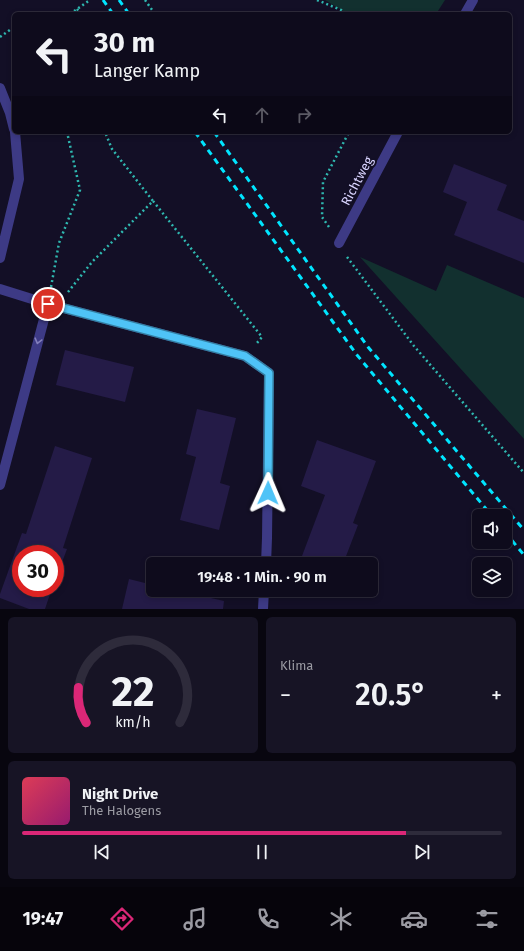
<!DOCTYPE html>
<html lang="de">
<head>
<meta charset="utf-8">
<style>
  body { margin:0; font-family:"Fira Sans",sans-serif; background:#171425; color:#f1f3f6; height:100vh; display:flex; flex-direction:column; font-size:15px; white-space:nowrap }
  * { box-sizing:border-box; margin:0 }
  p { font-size:13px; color:#9b9ba3 }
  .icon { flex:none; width:22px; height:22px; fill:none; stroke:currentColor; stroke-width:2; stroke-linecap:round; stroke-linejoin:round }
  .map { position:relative; height:609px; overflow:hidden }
  .details { display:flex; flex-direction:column; gap:8px; padding:8px; background:#08060f; flex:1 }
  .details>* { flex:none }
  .top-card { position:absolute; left:12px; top:12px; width:500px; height:122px; border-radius:6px; box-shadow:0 2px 6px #0003,0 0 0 1px #2e2b3b; background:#0e0b1c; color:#f1f3f6; overflow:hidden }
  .buttons { position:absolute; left:472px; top:509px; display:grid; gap:8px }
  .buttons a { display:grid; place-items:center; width:40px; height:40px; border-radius:6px; background:#0e0b1c; box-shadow:0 2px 6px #0003,0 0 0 1px #2e2b3b; font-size:20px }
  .speed { position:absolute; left:12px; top:545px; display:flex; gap:8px; font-size:20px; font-weight:700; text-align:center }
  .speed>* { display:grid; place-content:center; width:52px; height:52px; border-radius:50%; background:#0e0b1c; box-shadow:0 2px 6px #0003,0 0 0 1px #2e2b3b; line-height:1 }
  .speed .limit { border:6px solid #d22; background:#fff; color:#111 }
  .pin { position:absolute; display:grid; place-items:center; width:34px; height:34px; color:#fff; margin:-17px; border:2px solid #fff; border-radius:50%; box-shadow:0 1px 4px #0007 }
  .me { position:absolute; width:44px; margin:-22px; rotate:1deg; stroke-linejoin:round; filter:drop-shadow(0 0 3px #0008) }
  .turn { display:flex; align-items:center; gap:14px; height:84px; padding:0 16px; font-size:18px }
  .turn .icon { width:52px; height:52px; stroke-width:2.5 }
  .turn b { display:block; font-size:28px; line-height:34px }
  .lanes { display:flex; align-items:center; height:38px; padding:0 16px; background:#0003; justify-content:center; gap:20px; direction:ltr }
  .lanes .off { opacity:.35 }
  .big { font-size:30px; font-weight:600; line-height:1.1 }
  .details .card { flex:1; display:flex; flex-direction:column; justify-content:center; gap:6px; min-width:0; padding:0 14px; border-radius:6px; background:#171425 }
  .details .dial { align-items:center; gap:0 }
  .dial svg { height:104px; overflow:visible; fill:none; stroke:#2e2b3b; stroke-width:7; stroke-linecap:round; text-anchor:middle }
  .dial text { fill:#f1f3f6; stroke:none }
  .song { display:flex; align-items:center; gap:12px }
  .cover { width:48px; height:48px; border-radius:6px; background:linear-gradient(135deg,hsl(350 70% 55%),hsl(320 70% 35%)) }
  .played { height:4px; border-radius:2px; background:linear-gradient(90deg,#db2777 80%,#2e2b3b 80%) }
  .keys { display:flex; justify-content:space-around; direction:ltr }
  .heat { display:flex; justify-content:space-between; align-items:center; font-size:22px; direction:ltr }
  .details .tiles { flex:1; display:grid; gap:8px; grid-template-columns:1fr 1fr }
  .card:last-child { grid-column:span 2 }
  .trip { position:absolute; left:146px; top:557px; width:232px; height:40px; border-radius:6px; background:#0e0b1c; box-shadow:0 2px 6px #0003,0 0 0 1px #2e2b3b; font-weight:600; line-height:40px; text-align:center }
  .dock { display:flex; height:64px; justify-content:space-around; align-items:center; background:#06040b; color:#9b9ba3 }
  .dock .icon { width:28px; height:28px }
  .dock .current { color:#db2777 }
  .dock b { font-size:18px; color:#f1f3f6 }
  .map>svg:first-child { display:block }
  .green { fill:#12302f }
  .building { fill:#241b47 }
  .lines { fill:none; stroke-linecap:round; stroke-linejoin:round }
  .path { stroke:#2fb8b0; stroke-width:2.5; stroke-dasharray:2 3; stroke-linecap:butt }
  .street { stroke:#3d3a85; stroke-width:10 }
  .rail { stroke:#00e5ff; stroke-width:3; stroke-dasharray:6 5; stroke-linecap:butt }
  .oneway { stroke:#837fbc }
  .route-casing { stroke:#337fa1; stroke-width:10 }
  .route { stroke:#4fc3f7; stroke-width:7 }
  .labels { text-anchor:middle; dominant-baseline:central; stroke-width:4; stroke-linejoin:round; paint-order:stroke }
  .street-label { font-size:13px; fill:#d9d4ff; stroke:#130f26 }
</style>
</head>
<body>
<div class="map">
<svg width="524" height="609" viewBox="0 0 524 609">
  <rect width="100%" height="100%" fill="#130f26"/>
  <!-- green -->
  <g class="green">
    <polygon points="325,0 445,0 436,14 348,14"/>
    <polygon points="360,257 436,291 447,265 524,298 524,439"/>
  </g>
  <!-- building -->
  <g class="building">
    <polygon points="454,164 507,185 497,210 524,221 524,263 454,235 467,202 443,192"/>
    <polygon points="65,350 134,367 125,402 56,385"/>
    <polygon points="197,409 236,418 220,483 230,486 219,530 180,520 196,457 186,454"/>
    <polygon points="317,440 376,461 353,523 358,525 343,564 299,564 325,495 301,486"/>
    <polygon points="55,446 92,458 63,548 67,549 55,581 55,554 21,554 21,588 52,588 45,609 29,609 0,598 0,594 22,533 26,534"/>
    <polygon points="129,579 153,585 153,590 176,590 224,601 223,609 122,609"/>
  </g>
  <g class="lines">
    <!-- path -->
    <g class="path">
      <polyline points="145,0 155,14"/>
      <polyline points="317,0 341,10 345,14"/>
      <polyline points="77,9 81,14"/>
      <polyline points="70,14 90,0"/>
      <polyline points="0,37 14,27"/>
      <polyline points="153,201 262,337 257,343"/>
      <polyline points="329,227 322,217 323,182 349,132"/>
      <polyline points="347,257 414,346 524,473"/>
      <polyline points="51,287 59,243 80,190 67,132"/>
      <polyline points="68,292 92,262 153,201 112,149 105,132"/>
    </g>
    <!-- street -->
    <g class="street">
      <polyline points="465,14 473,0"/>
      <polyline points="0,88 10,113 14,129"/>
      <polyline points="339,243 398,132"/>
      <polyline points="0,258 19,179 15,132"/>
      <polyline points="0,289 48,304 245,356 269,373 267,538 266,564"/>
      <polyline points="0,485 48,304"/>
      <polyline points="263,609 264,590"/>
    </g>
    <!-- rail -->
    <g class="rail">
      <polyline points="103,0 113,14"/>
      <polyline points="119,0 129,14"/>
      <polyline points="195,132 357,355 492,516"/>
      <polyline points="214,132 368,347 524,530"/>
      <polyline points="505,532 524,555"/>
    </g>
  </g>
  <!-- one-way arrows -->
  <defs><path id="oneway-chevron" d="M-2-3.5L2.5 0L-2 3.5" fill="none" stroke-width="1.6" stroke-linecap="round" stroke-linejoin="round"/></defs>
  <use class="oneway" href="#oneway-chevron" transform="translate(38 341) rotate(105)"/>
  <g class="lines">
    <defs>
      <polyline id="route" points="48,304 245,356 269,373 268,493"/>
    </defs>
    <!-- route casing -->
    <use href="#route" class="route-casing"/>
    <!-- route -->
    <use href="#route" class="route"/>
  </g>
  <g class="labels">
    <!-- street labels -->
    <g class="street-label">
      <text transform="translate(357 181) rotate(-62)">Richtweg</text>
    </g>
  </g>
</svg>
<div class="buttons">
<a><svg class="icon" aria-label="sound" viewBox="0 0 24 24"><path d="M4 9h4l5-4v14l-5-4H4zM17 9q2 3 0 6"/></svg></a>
<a><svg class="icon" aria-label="layers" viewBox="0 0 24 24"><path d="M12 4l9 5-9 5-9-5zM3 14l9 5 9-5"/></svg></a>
</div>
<div class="speed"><div class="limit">30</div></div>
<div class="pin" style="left:48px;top:304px;background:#d93025"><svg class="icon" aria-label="arrive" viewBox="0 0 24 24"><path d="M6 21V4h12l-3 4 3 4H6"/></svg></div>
<svg class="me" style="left:268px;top:493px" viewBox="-20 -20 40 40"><path d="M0-17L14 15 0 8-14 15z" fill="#4fc3f7" stroke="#fff" stroke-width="4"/></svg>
<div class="trip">19:48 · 1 Min. · 90 m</div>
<div class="top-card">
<div class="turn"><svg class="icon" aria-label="left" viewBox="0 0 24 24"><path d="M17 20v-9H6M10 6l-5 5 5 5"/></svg><div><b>30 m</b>Langer Kamp</div></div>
<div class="lanes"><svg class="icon" aria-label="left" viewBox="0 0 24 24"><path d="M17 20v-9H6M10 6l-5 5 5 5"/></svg><svg class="icon off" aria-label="ahead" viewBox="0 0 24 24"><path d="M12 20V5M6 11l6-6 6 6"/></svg><svg class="icon off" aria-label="right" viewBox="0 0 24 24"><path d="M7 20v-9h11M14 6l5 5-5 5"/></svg></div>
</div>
</div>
<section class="details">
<div class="tiles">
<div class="card dial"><svg viewBox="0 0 100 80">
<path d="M14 69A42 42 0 1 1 86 69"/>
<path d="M14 69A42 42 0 0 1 8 42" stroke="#db2777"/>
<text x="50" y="56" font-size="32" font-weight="700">22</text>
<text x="50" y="72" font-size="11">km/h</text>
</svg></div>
<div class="card"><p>Klima</p>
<div class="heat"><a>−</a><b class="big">20.5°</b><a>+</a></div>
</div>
<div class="card">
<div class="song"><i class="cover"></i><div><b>Night Drive</b><p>The Halogens</p></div></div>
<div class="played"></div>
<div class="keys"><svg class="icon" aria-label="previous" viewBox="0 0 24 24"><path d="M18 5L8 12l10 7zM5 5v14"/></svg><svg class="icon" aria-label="pause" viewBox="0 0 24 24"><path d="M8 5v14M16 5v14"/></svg><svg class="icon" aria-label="next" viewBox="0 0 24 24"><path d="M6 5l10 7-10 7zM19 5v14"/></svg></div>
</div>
</div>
</section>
<nav class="dock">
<b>19:47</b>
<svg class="icon current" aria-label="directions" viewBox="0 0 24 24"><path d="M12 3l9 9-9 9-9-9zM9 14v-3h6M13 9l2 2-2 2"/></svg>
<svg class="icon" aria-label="music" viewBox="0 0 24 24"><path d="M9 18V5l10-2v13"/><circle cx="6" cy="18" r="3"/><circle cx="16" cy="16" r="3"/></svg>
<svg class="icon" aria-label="phone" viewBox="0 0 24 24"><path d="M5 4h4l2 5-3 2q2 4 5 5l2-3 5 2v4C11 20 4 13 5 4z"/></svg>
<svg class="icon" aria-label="climate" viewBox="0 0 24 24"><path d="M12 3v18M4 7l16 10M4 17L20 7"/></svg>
<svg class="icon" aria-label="car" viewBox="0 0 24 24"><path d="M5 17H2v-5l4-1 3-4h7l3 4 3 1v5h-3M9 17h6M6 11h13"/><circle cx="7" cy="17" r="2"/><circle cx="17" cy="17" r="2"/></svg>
<svg class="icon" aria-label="filters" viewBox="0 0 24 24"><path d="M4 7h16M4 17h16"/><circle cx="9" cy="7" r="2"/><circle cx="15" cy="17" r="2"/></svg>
</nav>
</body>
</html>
